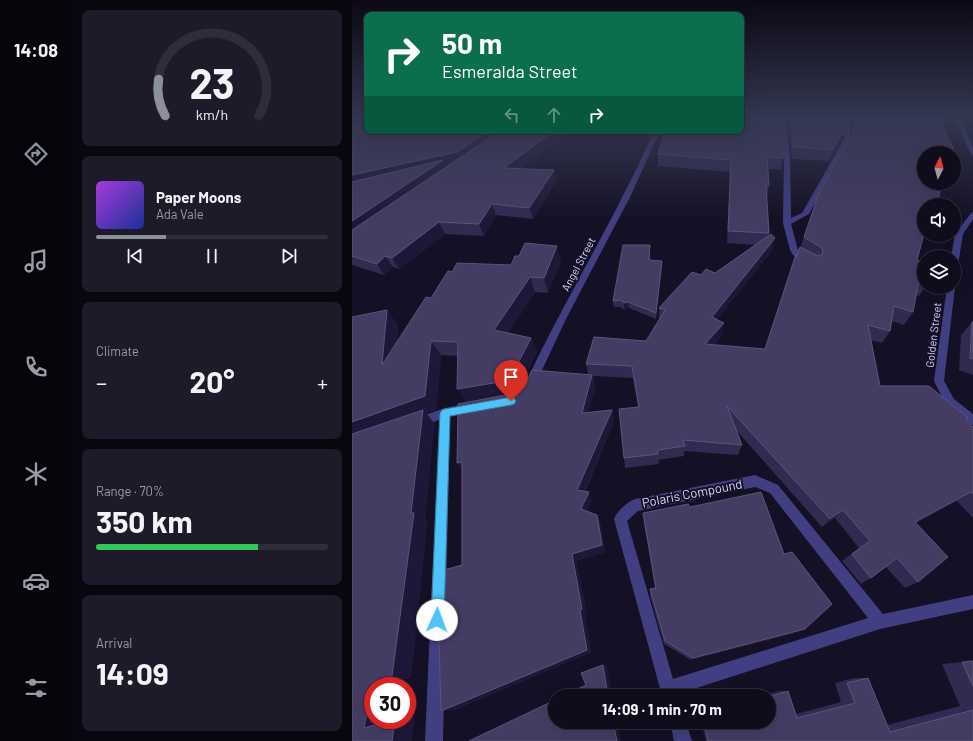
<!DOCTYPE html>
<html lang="en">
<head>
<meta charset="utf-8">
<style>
  body { margin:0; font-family:Barlow,sans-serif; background:#1d1a29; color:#f1f3f6; height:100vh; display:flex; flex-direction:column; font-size:15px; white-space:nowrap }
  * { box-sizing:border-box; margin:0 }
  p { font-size:13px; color:#9b9ba3 }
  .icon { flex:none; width:22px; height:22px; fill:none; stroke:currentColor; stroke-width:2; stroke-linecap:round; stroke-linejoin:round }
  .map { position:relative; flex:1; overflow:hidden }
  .details { display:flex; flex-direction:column; gap:10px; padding:10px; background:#08070f; width:280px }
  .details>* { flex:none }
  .banner { position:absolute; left:12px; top:12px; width:380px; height:122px; border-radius:8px; box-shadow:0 4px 16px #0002,0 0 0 1px #2f2c3b; background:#0b6e4f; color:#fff; overflow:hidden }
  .needle { width:26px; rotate:6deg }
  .fabs { position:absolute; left:565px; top:146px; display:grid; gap:8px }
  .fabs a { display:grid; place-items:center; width:44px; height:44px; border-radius:50%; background:#0f0c1c; box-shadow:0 4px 16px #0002,0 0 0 1px #2f2c3b; font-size:20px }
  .speed { position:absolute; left:12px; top:677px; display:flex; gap:8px; font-size:20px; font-weight:700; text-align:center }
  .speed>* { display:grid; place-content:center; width:52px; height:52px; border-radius:50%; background:#0f0c1c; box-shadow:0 4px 16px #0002,0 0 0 1px #2f2c3b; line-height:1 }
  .speed .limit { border:6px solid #d22; background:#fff; color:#111 }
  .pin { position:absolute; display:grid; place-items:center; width:34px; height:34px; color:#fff; margin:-41px -17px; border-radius:50% 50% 50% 0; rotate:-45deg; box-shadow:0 0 4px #0007 }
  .pin .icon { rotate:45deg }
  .me { position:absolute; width:44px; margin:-22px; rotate:2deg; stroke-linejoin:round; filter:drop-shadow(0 0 3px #0008) }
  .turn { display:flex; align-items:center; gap:14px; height:84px; padding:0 12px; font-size:18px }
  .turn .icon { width:52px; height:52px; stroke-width:2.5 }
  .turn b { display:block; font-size:28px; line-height:34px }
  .lanes { display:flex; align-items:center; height:38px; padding:0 12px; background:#0003; justify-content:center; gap:20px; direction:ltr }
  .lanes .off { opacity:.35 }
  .big { font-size:30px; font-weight:700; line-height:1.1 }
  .details .widget { flex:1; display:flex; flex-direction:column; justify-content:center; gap:6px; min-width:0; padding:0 14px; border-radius:8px; background:#1d1a29 }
  .details .dial { align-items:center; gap:0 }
  .dial svg { height:104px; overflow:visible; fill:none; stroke:#2f2c3b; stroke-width:7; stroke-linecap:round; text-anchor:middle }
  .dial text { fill:#f1f3f6; stroke:none }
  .song { display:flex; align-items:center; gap:12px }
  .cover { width:48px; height:48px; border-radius:6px; background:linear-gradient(135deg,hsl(280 70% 55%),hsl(230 70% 35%)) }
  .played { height:4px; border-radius:2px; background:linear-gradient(90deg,#8c9099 30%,#2f2c3b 30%) }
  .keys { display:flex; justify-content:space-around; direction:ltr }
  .heat { display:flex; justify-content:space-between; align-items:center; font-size:22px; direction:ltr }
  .charge { height:6px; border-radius:3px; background:linear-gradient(90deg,#34c759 70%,#2f2c3b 0) }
  .trip { position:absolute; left:196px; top:689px; width:228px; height:40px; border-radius:20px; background:#0f0c1c; box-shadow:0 4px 16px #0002,0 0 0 1px #2f2c3b; font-weight:700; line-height:40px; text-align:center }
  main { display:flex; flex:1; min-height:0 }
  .dock { display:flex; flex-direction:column; width:72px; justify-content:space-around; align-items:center; background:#06050b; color:#9b9ba3 }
  .dock .icon { width:28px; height:28px }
  .dock .active { color:#8c9099 }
  .dock b { font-size:18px; color:#f1f3f6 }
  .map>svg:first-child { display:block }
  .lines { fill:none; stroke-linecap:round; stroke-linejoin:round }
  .minor { fill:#413e81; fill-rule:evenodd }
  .wall { fill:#322a51 }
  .shaded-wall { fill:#1e1838 }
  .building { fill:#443c63; stroke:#5c547c }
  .route { fill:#4fc3f7; stroke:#337fa1 }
  .labels { text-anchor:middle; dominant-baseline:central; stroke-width:4; stroke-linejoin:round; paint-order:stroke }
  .street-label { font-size:11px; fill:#dbd6fd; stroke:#141025 }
  .near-street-label { font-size:13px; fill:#dbd6fd; stroke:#141025 }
</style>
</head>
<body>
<main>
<nav class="dock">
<b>14:08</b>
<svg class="icon active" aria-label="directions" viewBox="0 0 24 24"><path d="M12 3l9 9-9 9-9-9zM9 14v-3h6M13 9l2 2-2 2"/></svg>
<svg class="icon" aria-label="music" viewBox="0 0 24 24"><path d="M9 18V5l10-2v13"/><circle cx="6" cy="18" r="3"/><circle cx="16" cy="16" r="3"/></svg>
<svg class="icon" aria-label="phone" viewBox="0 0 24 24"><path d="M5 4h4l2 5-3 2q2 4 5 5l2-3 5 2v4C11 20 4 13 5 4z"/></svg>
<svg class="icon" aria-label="climate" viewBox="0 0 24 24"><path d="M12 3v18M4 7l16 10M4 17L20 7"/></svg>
<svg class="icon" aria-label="car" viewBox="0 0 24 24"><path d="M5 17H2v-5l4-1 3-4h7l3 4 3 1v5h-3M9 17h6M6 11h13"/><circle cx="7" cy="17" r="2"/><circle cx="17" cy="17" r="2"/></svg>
<svg class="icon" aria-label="filters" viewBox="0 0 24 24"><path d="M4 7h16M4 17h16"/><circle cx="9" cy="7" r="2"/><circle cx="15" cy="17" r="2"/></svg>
</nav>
<section class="details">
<div class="widget dial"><svg viewBox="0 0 100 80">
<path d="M14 69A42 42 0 1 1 86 69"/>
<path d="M14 69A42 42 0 0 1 9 41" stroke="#8c9099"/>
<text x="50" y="56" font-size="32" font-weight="700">23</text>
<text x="50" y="72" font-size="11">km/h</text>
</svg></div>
<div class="widget">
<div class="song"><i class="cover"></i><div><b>Paper Moons</b><p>Ada Vale</p></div></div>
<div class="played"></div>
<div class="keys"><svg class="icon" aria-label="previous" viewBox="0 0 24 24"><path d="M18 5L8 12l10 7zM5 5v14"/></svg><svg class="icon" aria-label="pause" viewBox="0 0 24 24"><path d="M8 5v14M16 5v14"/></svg><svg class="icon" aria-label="next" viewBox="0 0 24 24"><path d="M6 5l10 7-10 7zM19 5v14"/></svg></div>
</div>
<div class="widget"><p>Climate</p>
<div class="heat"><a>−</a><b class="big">20°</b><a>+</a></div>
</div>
<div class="widget"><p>Range · 70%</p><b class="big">350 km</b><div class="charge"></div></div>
<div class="widget"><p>Arrival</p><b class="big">14:09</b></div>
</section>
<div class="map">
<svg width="621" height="741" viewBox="0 0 621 741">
  <rect width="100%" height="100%" fill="#141025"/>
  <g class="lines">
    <!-- minor -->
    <g class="minor">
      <polygon points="428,118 434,118 438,158 439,218 450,213 492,139 492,118 498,118 498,139 457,214 439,224 446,250 448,253 461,261 457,263 441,255 438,250 431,223 432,158"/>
      <polygon points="603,118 608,118 621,147 621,155 618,153"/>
      <path d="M302 131H308L279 195 214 319 183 385 179 386 175 385 174 382C214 297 264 217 302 131Z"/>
      <polygon points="621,212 621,219 611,234 606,265 602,268 602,257 599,257 603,234 619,213"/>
      <polygon points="602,285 603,287 592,381 602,399 621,414 621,425 594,405 582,381 595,287 602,287"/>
      <polygon points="118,403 122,405 123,408 122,411 98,417 91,741 73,741 87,420 66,427 62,425 61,422 62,419 93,408"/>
      <path d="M403 475 426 485 531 614 621 595V609L528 629 326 694V696H310L262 519C265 511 275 502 283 499ZM403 487 418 493 516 618 321 679 275 521 286 511Z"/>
      <polygon points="318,722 334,722 340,741 322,741"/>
    </g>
  </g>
  <!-- wall -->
  <g class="wall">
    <polygon points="0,118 15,118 15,131 217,131 168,169 202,170 204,181 181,219 144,215 132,236 93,234 47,269 41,267 32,275 0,265"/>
    <polygon points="435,118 494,118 494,127 490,139 478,161 440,159"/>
    <polygon points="499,118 588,118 572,205 565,260 572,262 572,287 573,287 567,296 564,295 561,312 552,325 540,321 538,331 530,343 519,340 528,386 614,420 621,427 621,518 605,501 564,523 566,582 553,588 534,567 519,578 509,584 490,561 507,548 483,518 470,527 384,430 390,445 386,455 332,451 332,456 306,460 307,464 273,468 272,458 286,407 281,378 241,376 243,387 236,413 260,410 262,421 233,492 240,501 235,511 245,515 248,523 253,552 224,561 235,614 233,614 239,652 102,710 110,565 110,469 105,463 114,402 106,356 89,355 84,410 74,413 82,423 73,521 75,523 59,677 41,682 40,686 21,686 34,722 62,717 60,741 0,741 46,325 45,343 100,272 159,265 209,261 196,293 183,292 156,333 179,338 185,352 168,386 236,374 234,364 294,341 307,320 307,308 349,275 363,273 403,245 375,243 378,172 306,166 306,154 433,146 429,170 416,169 417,185 415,197 417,233 417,236 420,251 365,319 370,335 362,345 413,349 452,237 499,135"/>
    <polygon points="616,118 621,118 621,121 618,121"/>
    <polygon points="298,245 298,260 310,267 304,319 277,308 272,310 269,307 262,307 261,301"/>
    <polygon points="620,322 621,322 621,375 607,370 609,335"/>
    <polygon points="338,507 443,633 339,660 312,644 298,596 298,589 303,588 292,524 291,513"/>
    <polygon points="621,661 621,741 354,741 349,722 417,722 417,696 410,696 427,691 436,691 444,714 489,702 483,683 502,678 516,678 535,725 608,706 590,664"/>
  </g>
  <!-- shaded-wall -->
  <g class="shaded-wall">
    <polygon points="9,118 15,129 0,132 0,120"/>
    <polygon points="494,127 490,139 478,161 481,150"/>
    <polygon points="136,131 149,131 109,163 94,166 96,171 0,238 0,175"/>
    <polygon points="202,131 217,131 155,179 152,168"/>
    <polygon points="202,170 204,181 181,219 177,208"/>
    <polygon points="140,204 144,215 132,236 127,224"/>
    <polygon points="87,222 93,234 47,269 40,258"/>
    <polygon points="423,238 420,251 358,329 360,317"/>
    <polygon points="205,246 209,261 196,293 192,278"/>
    <polygon points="33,256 41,267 32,275 25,264"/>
    <polygon points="310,261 310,267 304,319 304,313"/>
    <polygon points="178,277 183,292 148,345 142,330"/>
    <polygon points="276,302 277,308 272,310 272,303"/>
    <polygon points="35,310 46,325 42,380 30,365"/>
    <polygon points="372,323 370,335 351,357 353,344"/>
    <polygon points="179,338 185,352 168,387 155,396 114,403 105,389"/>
    <polygon points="79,341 89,355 84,410 74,413 82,423 73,521 75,523 59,677 41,682 40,686 21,686 21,720 35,720 34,725 12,728 21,681 59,513 0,440 0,421"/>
    <polygon points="240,375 243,387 233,425 230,413"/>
    <polygon points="260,410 262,421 229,500 225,490"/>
    <polygon points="110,462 114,473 105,463"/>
    <polygon points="237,492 240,501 233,518 229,509"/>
    <polygon points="619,492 605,501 551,530 563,522"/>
    <polygon points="491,510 483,518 470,527 478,519"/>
    <polygon points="245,515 248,523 253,552 224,561 235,614 233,614 239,652 102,710 89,711 220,554"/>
    <polygon points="453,629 443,633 339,660 341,658"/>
    <polygon points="251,665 255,666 260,696 256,696"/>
    <polygon points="62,717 60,741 40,741 43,720 55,720 55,718"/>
    <polygon points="261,722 265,722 269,741 265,741"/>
  </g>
  <!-- building -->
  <g class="building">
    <polygon points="0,118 15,118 15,119 9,118 0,120"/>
    <polygon points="389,118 431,118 433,146 430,146 432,158 415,157 417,185 414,185 417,233 376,231 379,160 306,154 313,131 389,131"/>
    <polygon points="439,118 494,118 494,127 481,150 442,147"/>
    <polygon points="503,118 588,118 601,148 601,153 572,153 572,183 590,183 585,205 572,205 572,234 565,260 572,262 572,282 567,281 561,312 542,306 538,331 516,325 528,386 577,386 616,418 614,419 621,427 621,493 619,492 563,522 596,557 566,582 545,558 519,578 500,554 518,541 491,510 478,519 375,406 390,445 331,440 333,446 306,450 306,454 272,458 267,409 287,407 280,366 234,364 242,337 294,341 313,310 307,308 340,272 349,275 354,269 363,273 419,234 423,238 360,317 372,323 353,344 413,349 444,254 444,258 448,247 466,256 471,254 470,248 452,237 467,193 503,128"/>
    <polygon points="15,122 15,131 136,131 105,152 0,175 0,126"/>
    <polygon points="148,131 202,131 152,168 202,170 177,208 140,204 127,224 87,222 40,258 33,256 25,264 0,256 0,230"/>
    <polygon points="91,160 0,221 0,182"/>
    <polygon points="173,243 205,246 192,278 178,277 142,330 179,338 161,373 148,382 105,389 106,342 79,341 73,396 0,422 0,317 35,310 30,365 74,297 79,298 96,271 100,272 105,263 159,265 163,256 167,256"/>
    <polygon points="271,245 298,245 297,260 310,261 304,313 276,302 272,303 269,300 261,301"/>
    <polygon points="620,322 621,322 621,359 618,358"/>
    <polygon points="180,370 240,375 230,413 260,410 225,490 237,492 229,509 245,515 250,545 220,554 230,609 228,610 235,650 89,711 85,572 110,565 110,462 105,463 106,404 154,395 173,384"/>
    <polygon points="71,410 59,513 62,513 40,676 21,681 12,728 40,720 43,720 40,741 0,741 0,434"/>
    <polygon points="409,492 432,554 440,552 480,604 453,629 341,658 313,641 298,589 304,588 291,513 336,504 338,507"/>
    <polygon points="621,661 621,686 610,662"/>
    <polygon points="251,665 256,696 211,696 234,685 229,673"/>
    <polygon points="516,678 538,732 621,710 621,741 356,741 352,722 417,722 417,697 436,691 445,718 503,703 495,683"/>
    <polygon points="203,700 203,722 261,722 265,741 117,741"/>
  </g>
  <!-- sky -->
  <linearGradient id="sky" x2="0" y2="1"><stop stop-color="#0b0914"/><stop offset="0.53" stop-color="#343751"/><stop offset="1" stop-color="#343751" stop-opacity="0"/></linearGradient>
  <rect width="621" height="222" fill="url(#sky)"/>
  <!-- route -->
  <polygon class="route" points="159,397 162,398 164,401 162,404 159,405 98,416 92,620 90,625 85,627 81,625 79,620 88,413 90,410 93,409"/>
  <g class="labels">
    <!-- street labels -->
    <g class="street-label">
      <text transform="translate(226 264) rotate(-62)">Angel Street</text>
      <text transform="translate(581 335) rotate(-83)">Golden Street</text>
    </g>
    <!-- near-street labels -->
    <g class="near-street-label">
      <text transform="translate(340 493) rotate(-11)">Polaris Compound</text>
    </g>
  </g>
</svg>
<div class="fabs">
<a><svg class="needle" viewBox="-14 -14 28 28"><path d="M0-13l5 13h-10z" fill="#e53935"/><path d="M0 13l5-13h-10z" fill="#9b9ba3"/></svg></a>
<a><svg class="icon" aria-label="sound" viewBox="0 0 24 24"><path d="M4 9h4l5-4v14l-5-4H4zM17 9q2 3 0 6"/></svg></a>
<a><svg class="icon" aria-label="layers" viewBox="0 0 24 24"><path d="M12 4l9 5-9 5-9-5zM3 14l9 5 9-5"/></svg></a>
</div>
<div class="speed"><div class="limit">30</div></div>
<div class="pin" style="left:159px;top:401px;background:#d93025"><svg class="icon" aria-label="arrive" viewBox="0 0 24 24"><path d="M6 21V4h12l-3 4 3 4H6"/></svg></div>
<svg class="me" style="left:85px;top:620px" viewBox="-20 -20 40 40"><circle r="19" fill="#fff"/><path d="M0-13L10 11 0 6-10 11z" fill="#4fc3f7"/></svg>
<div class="trip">14:09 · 1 min · 70 m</div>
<div class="banner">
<div class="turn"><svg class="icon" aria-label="right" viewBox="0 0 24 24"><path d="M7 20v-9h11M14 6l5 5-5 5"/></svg><div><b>50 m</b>Esmeralda Street</div></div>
<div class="lanes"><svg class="icon off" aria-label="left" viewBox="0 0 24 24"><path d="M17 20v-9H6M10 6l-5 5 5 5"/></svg><svg class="icon off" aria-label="ahead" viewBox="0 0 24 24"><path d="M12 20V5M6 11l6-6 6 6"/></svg><svg class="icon" aria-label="right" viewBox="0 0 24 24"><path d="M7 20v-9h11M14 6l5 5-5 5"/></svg></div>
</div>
</div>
</main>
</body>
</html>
